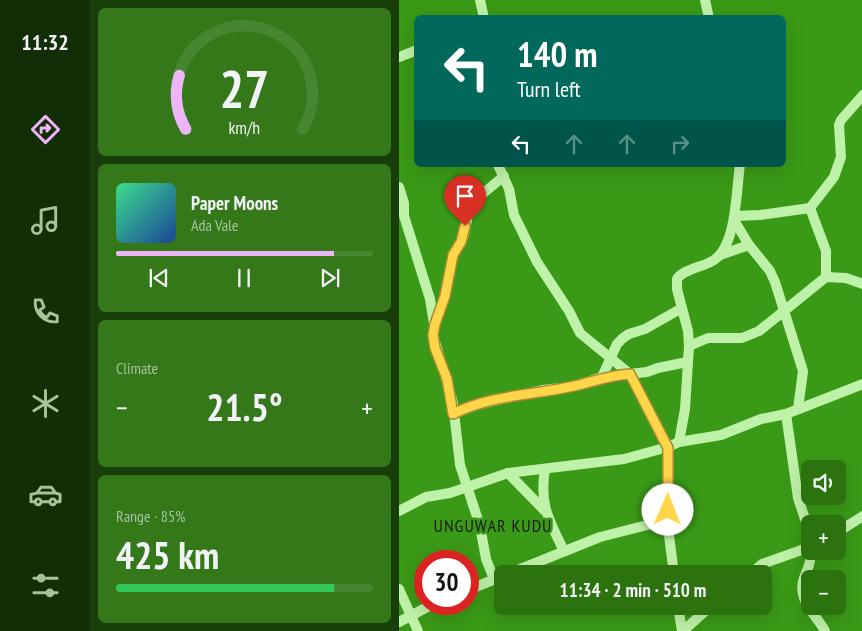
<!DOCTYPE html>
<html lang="en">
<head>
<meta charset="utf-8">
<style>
  body { margin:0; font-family:"PT Sans Narrow",sans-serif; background:#347819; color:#f1f3f6; height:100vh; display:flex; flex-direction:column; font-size:19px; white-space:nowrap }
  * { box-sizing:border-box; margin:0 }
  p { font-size:16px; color:#a6c29f }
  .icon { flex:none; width:28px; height:28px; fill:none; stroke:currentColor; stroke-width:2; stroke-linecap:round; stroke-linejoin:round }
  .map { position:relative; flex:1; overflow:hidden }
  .sheet { display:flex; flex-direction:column; gap:8px; padding:8px; background:#183f09; width:309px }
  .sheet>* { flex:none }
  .banner { position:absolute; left:15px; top:15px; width:372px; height:152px; border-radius:8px; box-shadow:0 5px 20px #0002; background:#00695c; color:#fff; overflow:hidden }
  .buttons { position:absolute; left:402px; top:460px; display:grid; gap:10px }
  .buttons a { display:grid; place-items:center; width:45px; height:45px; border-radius:8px; background:#2c7310; box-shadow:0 5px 20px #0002; font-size:25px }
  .speed { position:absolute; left:15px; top:550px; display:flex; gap:10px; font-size:25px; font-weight:700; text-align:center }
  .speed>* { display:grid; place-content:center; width:65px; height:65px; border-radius:50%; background:#2c7310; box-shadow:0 5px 20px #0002; line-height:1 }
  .speed .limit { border:8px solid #d22; background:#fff; color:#111 }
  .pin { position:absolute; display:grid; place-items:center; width:42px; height:42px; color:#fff; margin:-51px -21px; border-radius:50% 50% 50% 0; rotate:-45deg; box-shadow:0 0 5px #0007 }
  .pin .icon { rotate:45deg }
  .me { position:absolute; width:55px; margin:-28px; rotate:1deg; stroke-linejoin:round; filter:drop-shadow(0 0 4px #0008) }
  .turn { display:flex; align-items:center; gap:18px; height:105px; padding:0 20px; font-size:22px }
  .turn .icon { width:65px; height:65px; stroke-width:2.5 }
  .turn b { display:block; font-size:35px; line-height:42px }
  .lanes { display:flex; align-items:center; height:48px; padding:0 20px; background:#0003; justify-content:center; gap:25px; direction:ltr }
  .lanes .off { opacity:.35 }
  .big { font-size:38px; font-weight:800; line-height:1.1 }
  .sheet .card { flex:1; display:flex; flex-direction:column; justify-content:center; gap:8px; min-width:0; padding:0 18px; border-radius:8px; background:#347819 }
  .sheet .dial { align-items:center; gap:0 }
  .dial svg { height:130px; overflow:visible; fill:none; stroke:#488530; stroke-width:7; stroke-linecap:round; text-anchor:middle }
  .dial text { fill:#f1f3f6; stroke:none }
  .song { display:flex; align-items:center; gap:15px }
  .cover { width:60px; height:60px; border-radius:8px; background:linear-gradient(135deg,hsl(150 70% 55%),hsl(220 70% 35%)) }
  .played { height:5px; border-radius:2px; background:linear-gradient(90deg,#eeb5fa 85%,#488530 85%) }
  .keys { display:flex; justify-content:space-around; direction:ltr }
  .heat { display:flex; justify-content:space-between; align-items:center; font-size:28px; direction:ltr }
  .charge { height:8px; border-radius:4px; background:linear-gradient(90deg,#34c759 85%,#488530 0) }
  .trip { position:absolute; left:95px; top:565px; width:278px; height:50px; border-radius:8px; background:#2c7310; box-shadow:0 5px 20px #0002; font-weight:800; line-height:50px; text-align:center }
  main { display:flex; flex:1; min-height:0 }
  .tab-bar { display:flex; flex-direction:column; width:90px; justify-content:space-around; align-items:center; background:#122e06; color:#a6c29f }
  .tab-bar .icon { width:35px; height:35px }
  .tab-bar .active { color:#eeb5fa }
  .tab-bar b { font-size:22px; color:#f1f3f6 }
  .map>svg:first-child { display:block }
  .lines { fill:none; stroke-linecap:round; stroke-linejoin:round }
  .minor { stroke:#bff2a9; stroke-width:10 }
  .route-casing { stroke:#a68a30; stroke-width:12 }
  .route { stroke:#ffd54a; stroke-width:9 }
  .labels { text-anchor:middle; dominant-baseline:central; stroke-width:5; stroke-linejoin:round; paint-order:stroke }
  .quarter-label { font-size:18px; letter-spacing:1px; fill:#1d1d1d; stroke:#3a9916 }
</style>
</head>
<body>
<main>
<nav class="tab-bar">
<b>11:32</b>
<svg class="icon active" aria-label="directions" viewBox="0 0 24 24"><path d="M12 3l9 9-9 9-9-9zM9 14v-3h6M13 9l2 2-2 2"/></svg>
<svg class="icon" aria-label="music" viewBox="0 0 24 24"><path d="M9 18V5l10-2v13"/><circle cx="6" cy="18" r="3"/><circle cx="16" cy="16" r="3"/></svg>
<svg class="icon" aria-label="phone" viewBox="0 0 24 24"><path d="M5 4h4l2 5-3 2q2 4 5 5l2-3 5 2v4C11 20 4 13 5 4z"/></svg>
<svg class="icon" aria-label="climate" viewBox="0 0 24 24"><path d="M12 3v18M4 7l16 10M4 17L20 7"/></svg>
<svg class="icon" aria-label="car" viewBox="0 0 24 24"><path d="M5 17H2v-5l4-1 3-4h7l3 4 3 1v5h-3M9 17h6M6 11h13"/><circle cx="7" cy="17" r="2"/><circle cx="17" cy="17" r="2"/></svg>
<svg class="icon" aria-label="filters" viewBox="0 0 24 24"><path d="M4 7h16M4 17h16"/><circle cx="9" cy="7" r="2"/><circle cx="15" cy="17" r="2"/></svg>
</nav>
<section class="sheet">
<div class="card dial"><svg viewBox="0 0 100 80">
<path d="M14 69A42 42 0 1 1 86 69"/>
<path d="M14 69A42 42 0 0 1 10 36" stroke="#eeb5fa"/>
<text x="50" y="56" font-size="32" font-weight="700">27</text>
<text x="50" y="72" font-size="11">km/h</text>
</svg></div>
<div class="card">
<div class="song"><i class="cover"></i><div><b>Paper Moons</b><p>Ada Vale</p></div></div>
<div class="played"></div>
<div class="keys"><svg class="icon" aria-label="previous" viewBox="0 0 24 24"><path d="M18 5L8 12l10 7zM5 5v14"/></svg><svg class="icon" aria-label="pause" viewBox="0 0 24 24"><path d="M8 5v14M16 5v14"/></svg><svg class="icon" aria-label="next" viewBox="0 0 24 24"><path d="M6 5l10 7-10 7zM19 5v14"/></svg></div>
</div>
<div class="card"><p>Climate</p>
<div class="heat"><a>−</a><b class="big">21.5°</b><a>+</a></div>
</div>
<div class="card"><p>Range · 85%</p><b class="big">425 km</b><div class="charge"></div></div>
</section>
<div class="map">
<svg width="464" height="631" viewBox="0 0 464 631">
  <rect width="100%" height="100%" fill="#3a9916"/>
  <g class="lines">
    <!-- minor -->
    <g class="minor">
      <polyline points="81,0 85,18"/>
      <polyline points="306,0 310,18"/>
      <polyline points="0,57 18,50"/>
      <polyline points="99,165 110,189 115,215 138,262 170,311 181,333 231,374 269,447 268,520 275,574"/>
      <polyline points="0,187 5,203 5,216 31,299 35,324"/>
      <polyline points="411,208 435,177 442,157 440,125 442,120 464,95"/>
      <polyline points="411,208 427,251 427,277"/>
      <polyline points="336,216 361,215 411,208"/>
      <polyline points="335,220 350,245 371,271 376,282 404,371 399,409"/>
      <polyline points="321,255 350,245"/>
      <polyline points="290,346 309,338 343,338 360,331 427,277 447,278 464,284"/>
      <polyline points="203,377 218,344 224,338 230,334 246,329 283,308"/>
      <polyline points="54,414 78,405 143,390 173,387 203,377 248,372 259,368 288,362"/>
      <polyline points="387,414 399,498 411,534"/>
      <path d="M280 442 286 409 290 346 289 331 278 289V279C284 269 305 267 315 260 338 245 337 190 341 165"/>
      <path d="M146 469C140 505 150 520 165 551"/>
      <polyline points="109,473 146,511"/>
      <polyline points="0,511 27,497 51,493 109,473 225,459 269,447 280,442 322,435 362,419 387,414 464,384"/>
      <polyline points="439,532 464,516"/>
      <path d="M412 551C412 562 409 568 405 578 397 600 417 614 426 631"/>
      <polyline points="109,574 201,537 268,520"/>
      <polyline points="351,574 363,564 411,547"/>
      <polyline points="95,579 87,559 81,526 61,465 54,403 34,335 36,324 46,296 54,255 65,235 69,215 81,196 105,176"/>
      <polyline points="0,589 19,631"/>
      <polyline points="69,590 104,576"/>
      <polyline points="279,606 283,631"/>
      <polyline points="0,622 34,604"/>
      <polyline points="284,631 312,606"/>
    </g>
  </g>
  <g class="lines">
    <defs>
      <path id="route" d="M66 226 62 242 54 255 46 296 36 324 34 335 36 348 48 379 54 414C91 395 135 395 175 386 194 382 211 375 231 374L269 448V510"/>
    </defs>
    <!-- route casing -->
    <use href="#route" class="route-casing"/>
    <!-- route -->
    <use href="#route" class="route"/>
  </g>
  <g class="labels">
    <!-- quarter labels -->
    <g class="quarter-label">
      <text x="94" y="525">UNGUWAR KUDU</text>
    </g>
  </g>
</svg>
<div class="buttons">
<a><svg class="icon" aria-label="sound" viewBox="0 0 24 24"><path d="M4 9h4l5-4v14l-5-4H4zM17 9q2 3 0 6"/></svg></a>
<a>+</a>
<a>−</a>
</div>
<div class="speed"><div class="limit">30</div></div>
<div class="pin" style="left:66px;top:226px;background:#d93025"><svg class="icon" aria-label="arrive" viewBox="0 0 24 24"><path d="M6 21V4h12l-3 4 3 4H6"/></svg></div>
<svg class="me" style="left:269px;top:510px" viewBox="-20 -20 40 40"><circle r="19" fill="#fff"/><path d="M0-13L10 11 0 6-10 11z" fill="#ffd54a"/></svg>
<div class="trip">11:34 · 2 min · 510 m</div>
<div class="banner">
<div class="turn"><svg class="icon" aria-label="left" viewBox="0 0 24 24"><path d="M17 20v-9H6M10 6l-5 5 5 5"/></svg><div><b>140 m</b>Turn left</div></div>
<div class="lanes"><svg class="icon" aria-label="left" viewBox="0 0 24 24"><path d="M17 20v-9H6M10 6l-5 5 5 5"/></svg><svg class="icon off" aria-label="ahead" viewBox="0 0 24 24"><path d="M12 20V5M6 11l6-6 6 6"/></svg><svg class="icon off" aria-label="ahead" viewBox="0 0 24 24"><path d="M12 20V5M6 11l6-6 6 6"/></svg><svg class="icon off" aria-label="right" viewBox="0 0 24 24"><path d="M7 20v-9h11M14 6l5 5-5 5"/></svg></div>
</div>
</div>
</main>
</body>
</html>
